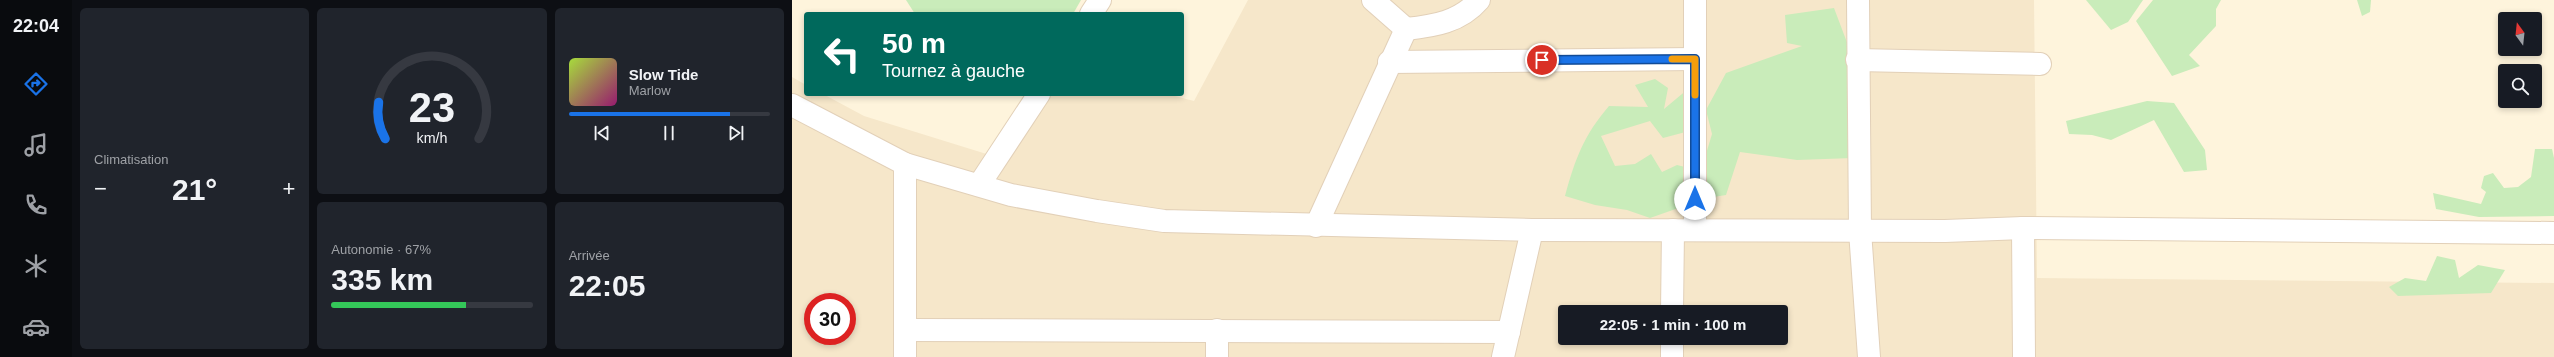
<!DOCTYPE html>
<html lang="fr">
<head>
<meta charset="utf-8">
<style>
  body { margin:0; font-family:Arial,sans-serif; background:#20242c; color:#f1f3f6; height:100vh; display:flex; flex-direction:column; font-size:15px; white-space:nowrap }
  * { box-sizing:border-box; margin:0 }
  p { font-size:13px; color:#9ea1a6 }
  .icon { flex:none; width:22px; height:22px; fill:none; stroke:currentColor; stroke-width:2; stroke-linecap:round; stroke-linejoin:round }
  .map { position:relative; flex:1; overflow:hidden }
  .side { display:flex; flex-direction:column; gap:8px; padding:8px; background:#0d0f14; width:720px }
  .side>* { flex:none }
  .banner { position:absolute; left:12px; top:12px; width:380px; height:84px; border-radius:4px; box-shadow:0 2px 6px #0003; background:#00695c; color:#fff; overflow:hidden }
  .needle { width:26px; rotate:345deg }
  .buttons { position:absolute; left:1706px; top:12px; display:grid; gap:8px }
  .buttons a { display:grid; place-items:center; width:44px; height:44px; border-radius:4px; background:#171b24; box-shadow:0 2px 6px #0003; font-size:20px }
  .speed { position:absolute; left:12px; top:293px; display:flex; gap:8px; font-size:20px; font-weight:700; text-align:center }
  .speed>* { display:grid; place-content:center; width:52px; height:52px; border-radius:50%; background:#171b24; box-shadow:0 2px 6px #0003; line-height:1 }
  .speed .limit { border:6px solid #d22; background:#fff; color:#111 }
  .pin { position:absolute; display:grid; place-items:center; width:34px; height:34px; color:#fff; margin:-17px; border:2px solid #fff; border-radius:50%; box-shadow:0 1px 4px #0007 }
  .me { position:absolute; width:44px; margin:-22px; rotate:0deg; stroke-linejoin:round; filter:drop-shadow(0 0 3px #0008) }
  .turn { display:flex; align-items:center; gap:14px; height:84px; padding:0 12px; font-size:18px }
  .turn .icon { width:52px; height:52px; stroke-width:2.5 }
  .turn b { display:block; font-size:28px; line-height:34px }
  .big { font-size:30px; font-weight:800; line-height:1.1 }
  .side .widget { flex:1; display:flex; flex-direction:column; justify-content:center; gap:6px; min-width:0; padding:0 14px; border-radius:6px; background:#20242c }
  .side .dial { align-items:center; gap:0 }
  .dial svg { height:104px; overflow:visible; fill:none; stroke:#363941; stroke-width:7; stroke-linecap:round; text-anchor:middle }
  .dial text { fill:#f1f3f6; stroke:none }
  .song { display:flex; align-items:center; gap:12px }
  .cover { width:48px; height:48px; border-radius:6px; background:linear-gradient(135deg,hsl(80 70% 55%),hsl(320 70% 35%)) }
  .played { height:4px; border-radius:2px; background:linear-gradient(90deg,#1a73e8 80%,#363941 80%) }
  .keys { display:flex; justify-content:space-around; direction:ltr }
  .heat { display:flex; justify-content:space-between; align-items:center; font-size:22px; direction:ltr }
  .charge { height:6px; border-radius:3px; background:linear-gradient(90deg,#34c759 67%,#363941 0) }
  .side .tiles { flex:1; display:grid; gap:8px; grid-template-columns:repeat(3,1fr) }
  .widget:first-child { grid-row:span 2 }
  .trip { position:absolute; left:766px; top:305px; width:230px; height:40px; border-radius:4px; background:#171b24; box-shadow:0 2px 6px #0003; font-weight:800; line-height:40px; text-align:center }
  main { display:flex; flex:1; min-height:0 }
  .tab-bar { display:flex; flex-direction:column; width:72px; justify-content:space-around; align-items:center; background:#090b0e; color:#9ea1a6 }
  .tab-bar .icon { width:28px; height:28px }
  .tab-bar .selected { color:#1a73e8 }
  .tab-bar b { font-size:18px; color:#f1f3f6 }
  .map>svg:first-child { display:block }
  .residential { fill:#f6e7ca; fill-rule:evenodd }
  .green { fill:#c9ecba }
  .lines { fill:none; stroke-linecap:round; stroke-linejoin:round }
  .minor-casing { stroke:#e2d0b8; stroke-width:24 }
  .tertiary-casing { stroke:#e2d0b8; stroke-width:24 }
  .minor { stroke:#fff; stroke-width:22 }
  .tertiary { stroke:#fff; stroke-width:22 }
  .route-casing { stroke:#114b97; stroke-width:10 }
  .route { stroke:#1a73e8; stroke-width:7 }
  .slow { stroke:#f59e0b; stroke-width:7 }
</style>
</head>
<body>
<main>
<nav class="tab-bar">
<b>22:04</b>
<svg class="icon selected" aria-label="directions" viewBox="0 0 24 24"><path d="M12 3l9 9-9 9-9-9zM9 14v-3h6M13 9l2 2-2 2"/></svg>
<svg class="icon" aria-label="music" viewBox="0 0 24 24"><path d="M9 18V5l10-2v13"/><circle cx="6" cy="18" r="3"/><circle cx="16" cy="16" r="3"/></svg>
<svg class="icon" aria-label="phone" viewBox="0 0 24 24"><path d="M5 4h4l2 5-3 2q2 4 5 5l2-3 5 2v4C11 20 4 13 5 4z"/></svg>
<svg class="icon" aria-label="climate" viewBox="0 0 24 24"><path d="M12 3v18M4 7l16 10M4 17L20 7"/></svg>
<svg class="icon" aria-label="car" viewBox="0 0 24 24"><path d="M5 17H2v-5l4-1 3-4h7l3 4 3 1v5h-3M9 17h6M6 11h13"/><circle cx="7" cy="17" r="2"/><circle cx="17" cy="17" r="2"/></svg>
</nav>
<section class="side">
<div class="tiles">
<div class="widget"><p>Climatisation</p>
<div class="heat"><a>−</a><b class="big">21°</b><a>+</a></div>
</div>
<div class="widget dial"><svg viewBox="0 0 100 80">
<path d="M14 69A42 42 0 1 1 86 69"/>
<path d="M14 69A42 42 0 0 1 9 41" stroke="#1a73e8"/>
<text x="50" y="56" font-size="32" font-weight="700">23</text>
<text x="50" y="72" font-size="11">km/h</text>
</svg></div>
<div class="widget">
<div class="song"><i class="cover"></i><div><b>Slow Tide</b><p>Marlow</p></div></div>
<div class="played"></div>
<div class="keys"><svg class="icon" aria-label="previous" viewBox="0 0 24 24"><path d="M18 5L8 12l10 7zM5 5v14"/></svg><svg class="icon" aria-label="pause" viewBox="0 0 24 24"><path d="M8 5v14M16 5v14"/></svg><svg class="icon" aria-label="next" viewBox="0 0 24 24"><path d="M6 5l10 7-10 7zM19 5v14"/></svg></div>
</div>
<div class="widget"><p>Autonomie · 67%</p><b class="big">335 km</b><div class="charge"></div></div>
<div class="widget"><p>Arrivée</p><b class="big">22:05</b></div>
</div>
</section>
<div class="map">
<svg width="1762" height="357" viewBox="0 0 1762 357">
  <rect width="100%" height="100%" fill="#fef4dc"/>
  <!-- residential -->
  <path class="residential" d="M456 0H1242L1245 278 1762 283V357H0V77L14 85V94H31L72 116 201 156 240 94H375L402 101ZM21 302H55V336H21ZM773 312H989V338H773Z"/>
  <!-- green -->
  <g class="green">
    <polygon points="114,0 289,0 281,14 123,14"/>
    <polygon points="1294,0 1351,0 1336,22 1319,30"/>
    <polygon points="1361,0 1429,0 1424,9 1424,26 1397,55 1408,66 1380,76 1344,21"/>
    <polygon points="1565,0 1579,0 1578,12 1570,16"/>
    <polygon points="1042,8 1062,61 1061,158 1005,160 948,152 934,195 903,200 908,174 920,134 914,110 934,73 1010,46 995,43 993,15"/>
    <path d="M863 79 876 88 872 109 902 84 914 99 901 130 871 138 858 121 809 136 823 166 843 164 859 154 870 172 885 165 897 168 895 205 858 218 835 210 803 205 773 196C783 159 792 135 817 106L856 107 843 85Z"/>
    <polygon points="1355,101 1382,103 1413,150 1415,170 1392,172 1362,120 1319,140 1300,135 1277,134 1274,121"/>
    <polygon points="1743,149 1760,149 1762,158 1762,216 1687,217 1644,209 1641,193 1689,204 1694,192 1689,188 1692,176 1701,173 1712,188 1726,187 1739,177"/>
    <polygon points="1645,256 1663,260 1667,278 1686,265 1713,270 1699,293 1606,296 1597,287 1613,278 1634,281"/>
  </g>
  <g class="lines">
    <defs>
      <g id="minor">
        <polyline points="581,0 614,29"/>
        <polyline points="903,0 903,230"/>
        <polyline points="1066,0 1068,231 1077,357"/>
        <polyline points="299,14 308,0"/>
        <path d="M614 29C642 26 668 22 687 0"/>
        <polyline points="1065,60 1248,64"/>
        <polyline points="597,62 903,59"/>
        <polyline points="113,164 113,357"/>
        <polyline points="187,185 247,94"/>
        <polyline points="524,226 614,29"/>
        <polyline points="1231,228 1232,357"/>
        <polyline points="880,312 881,230"/>
        <polyline points="113,330 717,332"/>
        <polyline points="425,357 425,330"/>
        <polyline points="711,357 740,230"/>
        <polyline points="880,357 880,338"/>
      </g>
      <polyline id="tertiary" points="0,105 113,164 219,195 305,211 372,221 740,230 1153,231 1231,228 1762,233"/>
    </defs>
    <!-- minor casing -->
    <use href="#minor" class="minor-casing"/>
    <!-- tertiary casing -->
    <use href="#tertiary" class="tertiary-casing"/>
    <!-- minor -->
    <use href="#minor" class="minor"/>
    <!-- tertiary -->
    <use href="#tertiary" class="tertiary"/>
  </g>
  <g class="lines">
    <defs>
      <polyline id="route" points="750,60 903,59 903,199"/>
    </defs>
    <!-- route casing -->
    <use href="#route" class="route-casing"/>
    <!-- route -->
    <use href="#route" class="route"/>
    <!-- slow -->
    <polyline class="slow" points="880,59 903,59 903,95"/>
  </g>
</svg>
<div class="buttons">
<a><svg class="needle" viewBox="-14 -14 28 28"><path d="M0-13l5 13h-10z" fill="#e53935"/><path d="M0 13l5-13h-10z" fill="#9ea1a6"/></svg></a>
<a><svg class="icon" aria-label="search" viewBox="0 0 24 24"><circle cx="10" cy="10" r="6"/><path d="M15 15l6 6"/></svg></a>
</div>
<div class="speed"><div class="limit">30</div></div>
<div class="pin" style="left:750px;top:60px;background:#d93025"><svg class="icon" aria-label="arrive" viewBox="0 0 24 24"><path d="M6 21V4h12l-3 4 3 4H6"/></svg></div>
<svg class="me" style="left:903px;top:199px" viewBox="-20 -20 40 40"><circle r="19" fill="#fff"/><path d="M0-13L10 11 0 6-10 11z" fill="#1a73e8"/></svg>
<div class="trip">22:05 · 1 min · 100 m</div>
<div class="banner">
<div class="turn"><svg class="icon" aria-label="left" viewBox="0 0 24 24"><path d="M17 20v-9H6M10 6l-5 5 5 5"/></svg><div><b>50 m</b>Tournez à gauche</div></div>
</div>
</div>
</main>
</body>
</html>
